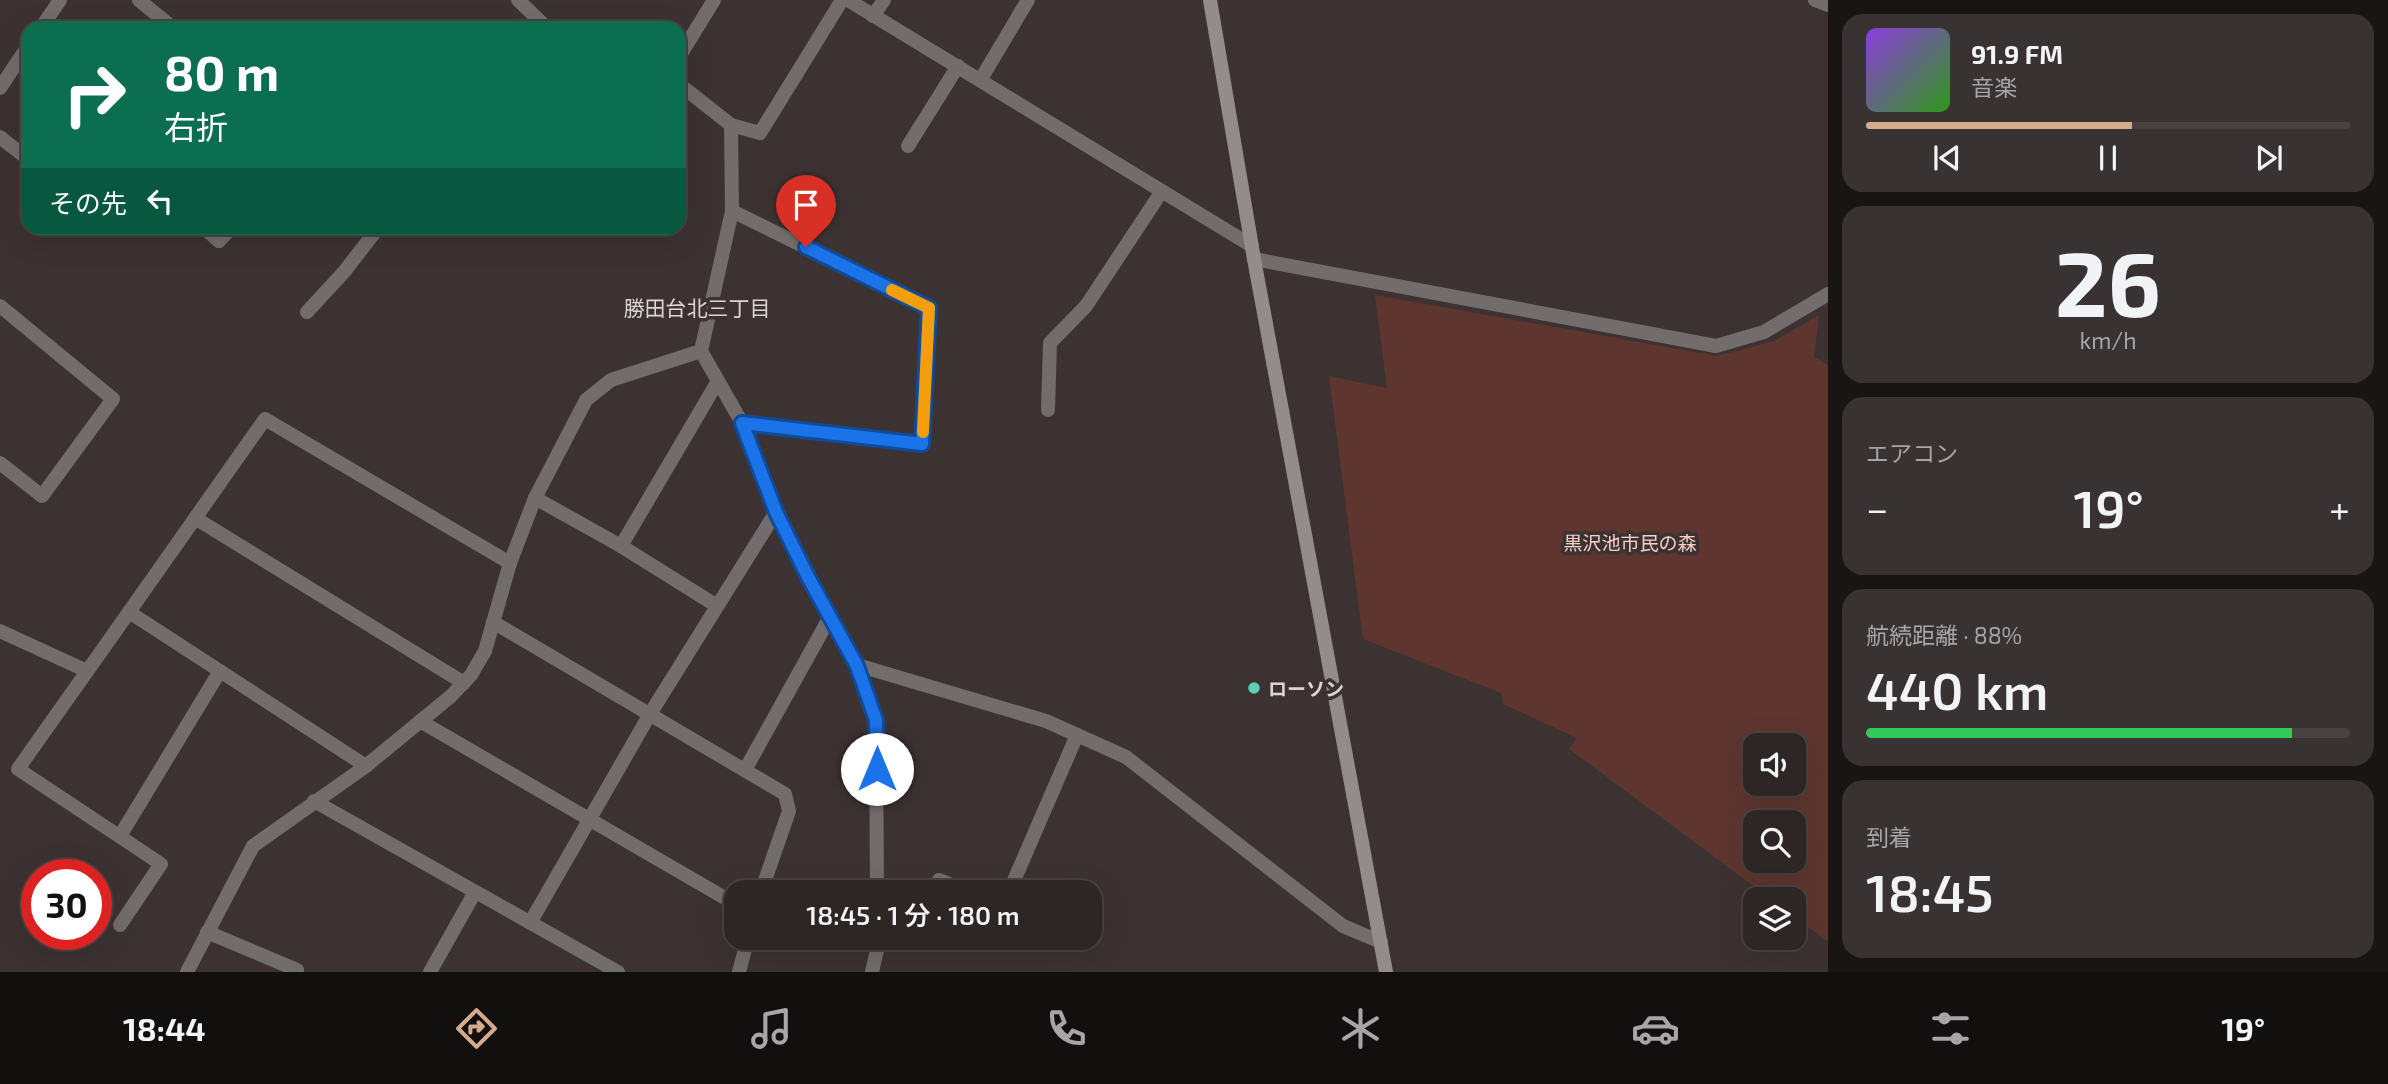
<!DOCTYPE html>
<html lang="ja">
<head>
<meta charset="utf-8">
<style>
  body { margin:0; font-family:"Exo 2","Noto Sans JP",sans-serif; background:#393232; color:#f1f3f6; height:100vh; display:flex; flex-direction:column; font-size:26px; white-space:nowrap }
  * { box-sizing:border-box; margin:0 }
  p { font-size:23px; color:#a7a5a7 }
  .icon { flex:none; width:38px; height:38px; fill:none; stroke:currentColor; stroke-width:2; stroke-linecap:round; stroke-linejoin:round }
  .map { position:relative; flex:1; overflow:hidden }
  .drawer { display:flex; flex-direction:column; gap:14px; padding:14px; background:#191514; width:560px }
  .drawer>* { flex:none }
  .top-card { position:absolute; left:21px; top:21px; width:665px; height:214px; border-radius:21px; box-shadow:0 7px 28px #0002,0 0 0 2px #484342; background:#0b6e4f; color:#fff; overflow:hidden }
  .buttons { position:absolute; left:1743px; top:733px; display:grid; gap:14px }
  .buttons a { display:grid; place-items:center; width:63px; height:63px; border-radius:14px; background:#2d2625; box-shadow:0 7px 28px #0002,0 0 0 2px #484342; font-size:35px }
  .speed { position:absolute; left:21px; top:859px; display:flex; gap:14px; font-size:35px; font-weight:700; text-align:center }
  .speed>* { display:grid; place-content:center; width:91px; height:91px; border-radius:50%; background:#2d2625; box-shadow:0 7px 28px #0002,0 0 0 2px #484342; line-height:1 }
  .speed .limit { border:10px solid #d22; background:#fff; color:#111 }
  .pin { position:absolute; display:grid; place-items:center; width:60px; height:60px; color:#fff; margin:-72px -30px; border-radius:50% 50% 50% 0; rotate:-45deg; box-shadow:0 0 7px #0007 }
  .pin .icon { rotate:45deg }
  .me { position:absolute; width:77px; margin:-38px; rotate:0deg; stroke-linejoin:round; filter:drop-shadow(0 0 5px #0008) }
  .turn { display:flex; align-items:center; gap:24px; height:147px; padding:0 28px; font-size:32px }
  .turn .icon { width:91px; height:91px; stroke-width:2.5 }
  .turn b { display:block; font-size:49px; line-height:60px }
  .then { display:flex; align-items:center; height:66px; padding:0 28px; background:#0003; gap:14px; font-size:26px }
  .big { font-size:52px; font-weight:600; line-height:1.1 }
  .drawer .widget { flex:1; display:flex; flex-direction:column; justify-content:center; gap:10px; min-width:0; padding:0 24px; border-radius:21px; background:#393232 }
  .drawer .dial { align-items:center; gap:0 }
  .dial b { font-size:91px; line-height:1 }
  .song { display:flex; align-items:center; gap:21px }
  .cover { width:84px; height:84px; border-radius:10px; background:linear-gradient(135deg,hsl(270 70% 55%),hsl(110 70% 35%)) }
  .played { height:7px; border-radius:4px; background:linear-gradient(90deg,#d6ab8b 55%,#484342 55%) }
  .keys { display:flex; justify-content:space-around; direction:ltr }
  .heat { display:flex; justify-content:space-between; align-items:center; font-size:38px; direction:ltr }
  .charge { height:10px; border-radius:5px; background:linear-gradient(90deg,#34c759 88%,#484342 0) }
  .trip { position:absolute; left:724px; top:880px; width:378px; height:70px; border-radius:21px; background:#2d2625; box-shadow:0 7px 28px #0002,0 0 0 2px #484342; font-weight:600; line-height:70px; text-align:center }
  .tabs { display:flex; height:112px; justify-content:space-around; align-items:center; background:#120f0f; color:#a7a5a7 }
  .tabs .icon { width:49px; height:49px }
  .tabs .on { color:#d6ab8b }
  .tabs b { font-size:32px; color:#f1f3f6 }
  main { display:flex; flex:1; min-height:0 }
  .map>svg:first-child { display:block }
  .green { fill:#5e362f; fill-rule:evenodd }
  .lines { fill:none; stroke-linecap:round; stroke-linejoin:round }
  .lane { stroke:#726d6c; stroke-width:14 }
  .street { stroke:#726d6c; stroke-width:14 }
  .secondary { stroke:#948c8a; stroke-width:14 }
  .route-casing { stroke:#114b97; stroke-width:18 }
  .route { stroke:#1a73e8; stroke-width:12 }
  .slow { stroke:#f59e0b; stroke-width:12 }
  .poi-dot { fill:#5ccebb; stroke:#3c3231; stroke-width:2.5 }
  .labels { text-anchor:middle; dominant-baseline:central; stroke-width:7; stroke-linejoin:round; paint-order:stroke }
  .park-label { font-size:19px; fill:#f6cfc7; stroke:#3c3231 }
  .poi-label { font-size:19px; font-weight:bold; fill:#dcd5d4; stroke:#3c3231; text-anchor:start }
  .neighbourhood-label { font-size:21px; fill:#dcd5d4; stroke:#3c3231 }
</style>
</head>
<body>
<main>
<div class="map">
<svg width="1828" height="972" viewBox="0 0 1828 972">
  <rect width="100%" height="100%" fill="#3c3231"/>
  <!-- green -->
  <path class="green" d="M1375 295 1717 356 1774 341 1819 315 1814 357 1828 365V942L1794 916V900L1771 899 1569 749 1577 738 1503 704 1501 693 1363 639 1329 376 1387 388ZM1755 746H1794V784H1755ZM1755 822H1794V861H1755Z"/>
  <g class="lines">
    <!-- lane -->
    <g class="lane">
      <polyline points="139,0 173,28"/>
      <polyline points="873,16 884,0"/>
      <polyline points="679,57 714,0"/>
      <polyline points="981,79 1028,0"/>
      <polyline points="731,125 760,133 842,0"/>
      <polyline points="0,137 28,159"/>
      <polyline points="908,146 958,66"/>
      <polyline points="219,241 231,228"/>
      <polyline points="0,306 113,399 42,496 0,463"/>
      <polyline points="307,312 344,272 378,228"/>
      <polyline points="535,498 621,546 718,381"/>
      <polyline points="621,546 717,606"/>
      <polyline points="745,770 830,617"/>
      <polyline points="939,880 970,892"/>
      <polyline points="1009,892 1077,735"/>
      <polyline points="530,923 650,714 776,512"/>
    </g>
    <!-- street -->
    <g class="street">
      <polyline points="518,0 545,26 550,28"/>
      <polyline points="848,0 1252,246"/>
      <polyline points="1815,0 1828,5"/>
      <polyline points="41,28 60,0"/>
      <polyline points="679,84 731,125 732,211 701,351 742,423 776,512 807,575 857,665 1046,721 1126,757 1343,926 1381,942"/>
      <polyline points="0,88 28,46"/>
      <polyline points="732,211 929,308 922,444 742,423"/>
      <polyline points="204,228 219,241"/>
      <polyline points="1254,259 1716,346 1764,332 1828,294"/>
      <polyline points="1048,410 1050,343 1086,306 1162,191"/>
      <polyline points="195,518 464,683"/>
      <polyline points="493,622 785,794 789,811 761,892"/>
      <polyline points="0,631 87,671"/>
      <polyline points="857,665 876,720 877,892"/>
      <polyline points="420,721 737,905"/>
      <polyline points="366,766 129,612 265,419 510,563"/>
      <polyline points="314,801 618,972"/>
      <polyline points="120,836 220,671"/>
      <polyline points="120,925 161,864 18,769 129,612"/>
      <polyline points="207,932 297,970 296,972"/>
      <polyline points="187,972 253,846 366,766 451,696 471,675 485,651 510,563 535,498 586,400 611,380 701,351"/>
      <polyline points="430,972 475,892"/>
      <polyline points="739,972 748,938"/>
      <polyline points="872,972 877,950 877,938"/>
    </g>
    <!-- secondary -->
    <polyline class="secondary" points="1210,0 1254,259 1386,972"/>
  </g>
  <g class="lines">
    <defs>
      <polyline id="route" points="806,247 929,308 922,444 742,423 776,512 807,575 857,666 876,720 877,769"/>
    </defs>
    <!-- route casing -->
    <use href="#route" class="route-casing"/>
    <!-- route -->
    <use href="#route" class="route"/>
    <!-- slow -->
    <polyline class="slow" points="892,290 929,308 923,432"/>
  </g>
  <!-- markers -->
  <circle class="poi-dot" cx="1254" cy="688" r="7"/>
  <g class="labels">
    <!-- park labels -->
    <g class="park-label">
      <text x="1630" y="542">黒沢池市民の森</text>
    </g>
    <!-- poi labels -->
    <g class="poi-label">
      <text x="1268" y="688">ローソン</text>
    </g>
    <!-- neighbourhood labels -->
    <g class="neighbourhood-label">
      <text x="697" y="307">勝田台北三丁目</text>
    </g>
  </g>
</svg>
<div class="buttons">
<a><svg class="icon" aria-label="sound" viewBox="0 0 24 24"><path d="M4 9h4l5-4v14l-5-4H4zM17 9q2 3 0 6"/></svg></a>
<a><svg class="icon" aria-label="search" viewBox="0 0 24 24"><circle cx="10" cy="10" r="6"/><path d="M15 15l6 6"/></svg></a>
<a><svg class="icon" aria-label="layers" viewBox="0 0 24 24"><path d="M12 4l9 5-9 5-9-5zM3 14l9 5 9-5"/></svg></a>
</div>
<div class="speed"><div class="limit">30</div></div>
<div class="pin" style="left:806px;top:247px;background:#d93025"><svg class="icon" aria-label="arrive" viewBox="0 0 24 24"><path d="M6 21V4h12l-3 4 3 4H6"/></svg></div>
<svg class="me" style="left:877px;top:769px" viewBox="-20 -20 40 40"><circle r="19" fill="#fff"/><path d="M0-13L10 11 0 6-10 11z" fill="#1a73e8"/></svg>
<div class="trip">18:45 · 1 分 · 180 m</div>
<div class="top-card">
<div class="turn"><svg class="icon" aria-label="right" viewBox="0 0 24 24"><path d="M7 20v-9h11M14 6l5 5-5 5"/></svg><div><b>80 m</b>右折</div></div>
<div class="then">その先<svg class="icon" aria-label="left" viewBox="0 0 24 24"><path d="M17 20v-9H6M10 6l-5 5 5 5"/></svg></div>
</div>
</div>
<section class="drawer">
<div class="widget">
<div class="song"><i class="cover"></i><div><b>91.9 FM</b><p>音楽</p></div></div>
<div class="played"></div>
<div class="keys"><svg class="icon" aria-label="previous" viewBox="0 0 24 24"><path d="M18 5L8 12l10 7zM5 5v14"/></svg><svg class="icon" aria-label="pause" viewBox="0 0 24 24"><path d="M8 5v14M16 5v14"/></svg><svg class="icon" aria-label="next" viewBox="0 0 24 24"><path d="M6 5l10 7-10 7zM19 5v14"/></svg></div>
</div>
<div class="widget dial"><b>26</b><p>km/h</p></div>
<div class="widget"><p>エアコン</p>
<div class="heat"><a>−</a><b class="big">19°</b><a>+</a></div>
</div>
<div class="widget"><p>航続距離 · 88%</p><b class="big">440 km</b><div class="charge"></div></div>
<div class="widget"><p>到着</p><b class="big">18:45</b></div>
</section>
</main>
<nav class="tabs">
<b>18:44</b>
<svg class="icon on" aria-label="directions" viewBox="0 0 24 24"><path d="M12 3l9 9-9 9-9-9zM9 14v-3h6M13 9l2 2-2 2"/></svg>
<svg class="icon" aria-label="music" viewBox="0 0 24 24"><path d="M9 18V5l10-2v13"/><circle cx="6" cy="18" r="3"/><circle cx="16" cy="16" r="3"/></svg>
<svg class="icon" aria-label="phone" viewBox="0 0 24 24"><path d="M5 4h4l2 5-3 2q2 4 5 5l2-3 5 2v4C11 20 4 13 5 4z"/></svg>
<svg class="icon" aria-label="climate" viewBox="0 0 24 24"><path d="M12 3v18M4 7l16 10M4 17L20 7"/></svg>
<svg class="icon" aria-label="car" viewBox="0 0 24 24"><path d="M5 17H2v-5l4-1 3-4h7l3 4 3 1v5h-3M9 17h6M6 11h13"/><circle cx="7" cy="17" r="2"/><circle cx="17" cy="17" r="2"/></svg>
<svg class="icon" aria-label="filters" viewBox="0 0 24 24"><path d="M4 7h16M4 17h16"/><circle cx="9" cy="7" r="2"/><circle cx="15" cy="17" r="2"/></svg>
<b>19°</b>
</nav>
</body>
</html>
